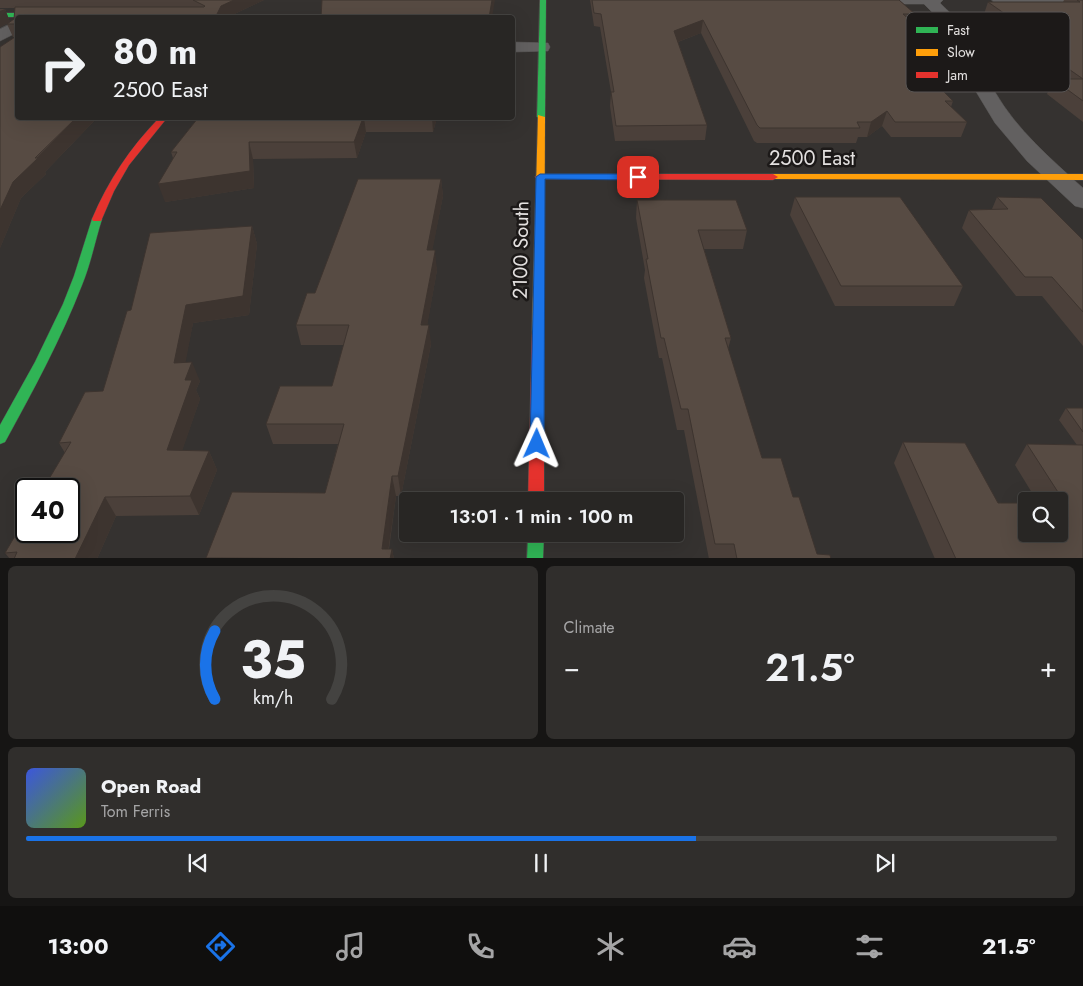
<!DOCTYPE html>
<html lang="en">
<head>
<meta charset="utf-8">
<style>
  body { margin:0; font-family:Jost,sans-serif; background:#302e2c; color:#f1f3f6; height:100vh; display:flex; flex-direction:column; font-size:19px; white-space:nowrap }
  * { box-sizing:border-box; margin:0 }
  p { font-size:16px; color:#a5a5a6 }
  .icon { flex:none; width:28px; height:28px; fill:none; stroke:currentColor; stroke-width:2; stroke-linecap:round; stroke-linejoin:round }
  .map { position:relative; height:558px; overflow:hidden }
  .side { display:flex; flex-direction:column; gap:8px; padding:8px; background:#161514; flex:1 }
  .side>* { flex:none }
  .hud { position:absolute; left:15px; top:15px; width:500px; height:105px; border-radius:5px; box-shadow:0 5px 20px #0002,0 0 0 1px #444341; background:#282624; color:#f1f3f6; overflow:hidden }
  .fabs { position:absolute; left:1018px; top:492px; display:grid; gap:10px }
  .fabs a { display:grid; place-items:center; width:50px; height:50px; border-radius:5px; background:#282624; box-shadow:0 5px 20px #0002,0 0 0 1px #444341; font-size:25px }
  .speed { position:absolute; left:15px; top:478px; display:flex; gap:10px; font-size:25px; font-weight:700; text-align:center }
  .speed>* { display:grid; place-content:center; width:65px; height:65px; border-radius:50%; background:#282624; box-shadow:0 5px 20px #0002,0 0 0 1px #444341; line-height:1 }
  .speed .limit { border:2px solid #111; border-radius:8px; background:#fff; color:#111 }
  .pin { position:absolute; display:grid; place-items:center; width:42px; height:42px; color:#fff; margin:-21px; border-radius:10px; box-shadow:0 2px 8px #0006 }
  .me { position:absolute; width:55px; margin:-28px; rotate:1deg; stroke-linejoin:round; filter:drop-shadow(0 0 4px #0008) }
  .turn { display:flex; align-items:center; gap:18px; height:105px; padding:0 15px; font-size:22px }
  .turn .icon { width:65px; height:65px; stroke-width:2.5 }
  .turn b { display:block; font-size:35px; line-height:42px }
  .big { font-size:38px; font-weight:600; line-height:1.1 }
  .side .tile { flex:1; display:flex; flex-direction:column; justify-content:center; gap:8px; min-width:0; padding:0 18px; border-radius:8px; background:#302e2c }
  .side .dial { align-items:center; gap:0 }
  .dial svg { height:130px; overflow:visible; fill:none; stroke:#444341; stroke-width:7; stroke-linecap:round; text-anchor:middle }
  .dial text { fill:#f1f3f6; stroke:none }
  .song { display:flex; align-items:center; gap:15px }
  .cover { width:60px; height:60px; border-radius:8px; background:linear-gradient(135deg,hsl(230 70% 55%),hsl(90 70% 35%)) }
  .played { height:5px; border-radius:2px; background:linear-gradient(90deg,#1a73e8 65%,#444341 65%) }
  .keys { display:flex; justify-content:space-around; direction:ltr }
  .heat { display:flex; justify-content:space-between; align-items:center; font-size:28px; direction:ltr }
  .side .tiles { flex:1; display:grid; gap:8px; grid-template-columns:1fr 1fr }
  .tile:last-child { grid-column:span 2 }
  .trip { position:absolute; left:399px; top:492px; width:285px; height:50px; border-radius:5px; background:#282624; box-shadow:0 5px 20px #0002,0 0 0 1px #444341; font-weight:600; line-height:50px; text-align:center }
  .tab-bar { display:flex; height:80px; justify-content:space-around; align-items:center; background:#100f0e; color:#a5a5a6 }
  .tab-bar .icon { width:35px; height:35px }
  .tab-bar .current { color:#1a73e8 }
  .tab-bar b { font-size:22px; color:#f1f3f6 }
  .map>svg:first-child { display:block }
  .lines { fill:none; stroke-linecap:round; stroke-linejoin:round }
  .street-casing { stroke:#504e4c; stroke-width:1 }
  .fast-casing { stroke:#504e4c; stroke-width:1 }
  .slow-casing { stroke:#504e4c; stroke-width:1 }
  .jam-casing { stroke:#504e4c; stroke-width:1 }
  .street { fill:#626060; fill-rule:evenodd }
  .fast { fill:#30b455; fill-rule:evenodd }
  .slow { fill:#ff9f0a; fill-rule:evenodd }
  .jam { fill:#e5322d; fill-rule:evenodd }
  .wall { fill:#4b403a }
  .shaded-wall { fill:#3d342f }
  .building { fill:#574b43; stroke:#3d342f }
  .route { fill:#1a73e8; stroke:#114b97 }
  .labels { text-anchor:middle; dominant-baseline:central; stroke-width:5; stroke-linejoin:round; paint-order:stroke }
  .street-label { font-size:20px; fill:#e3e0df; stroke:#1c1918 }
  .key { fill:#1c1918; stroke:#585554; stroke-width:1 }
  .key-label { font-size:14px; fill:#e3e0df }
</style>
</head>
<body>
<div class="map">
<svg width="1083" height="559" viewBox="0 0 1083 559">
  <rect width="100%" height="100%" fill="#353230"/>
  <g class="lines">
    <defs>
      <g id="street">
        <path d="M865 0H943L940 3C957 20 975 33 983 56 988 68 989 82 995 92 1017 130 1051 159 1083 188V208L1075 206 1027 161 995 123 975 90 966 56 960 40 924 4H872L867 3Z"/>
        <polygon points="992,0 1083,0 1083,4 999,4 994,3"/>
        <polygon points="18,20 18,32 0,41 0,29"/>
        <polygon points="512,42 548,43 550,47 548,51 512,52"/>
      </g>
      <g id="fast">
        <polygon points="540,0 546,0 545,117 541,119 537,117"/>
        <polygon points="0,13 51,13 54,15 51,17 0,17"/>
        <path d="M97 216 102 219C95 241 91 263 82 285 61 339 33 391 5 442L0 444V425L35 362 63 304 74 276 92 219Z"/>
        <polygon points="528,534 544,534 543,559 527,559"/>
      </g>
      <g id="slow">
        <polygon points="538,115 545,117 544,331 542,334 534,334 532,331"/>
        <polygon points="773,174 1083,174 1083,180 770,179 770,175"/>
      </g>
      <g id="jam">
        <path d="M159 118H167L129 165 114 191 101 221H93L92 219C108 181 130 148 159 118Z"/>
        <polygon points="540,174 773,174 778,177 773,180 537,179 535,177"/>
        <polygon points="538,327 542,328 544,331 544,501 528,501 532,331 534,328"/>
      </g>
    </defs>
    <!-- street casing -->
    <use href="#street" class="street-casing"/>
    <!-- fast casing -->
    <use href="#fast" class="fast-casing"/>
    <!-- slow casing -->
    <use href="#slow" class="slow-casing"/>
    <!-- jam casing -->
    <use href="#jam" class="jam-casing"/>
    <!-- street -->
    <use href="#street" class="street"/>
    <!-- fast -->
    <use href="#fast" class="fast"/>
    <!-- slow -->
    <use href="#slow" class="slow"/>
    <!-- jam -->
    <use href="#jam" class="jam"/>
  </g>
  <!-- wall -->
  <g class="wall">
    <polygon points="0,0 264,0 226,18 18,18 18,118 97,118 45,172 46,174 21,198 0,248 0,47 15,37 13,37 7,24 10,22 0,27 0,9 5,9 10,22 14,19 15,8 0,8"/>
    <polygon points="590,0 899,0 915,14 912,22 926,34 923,45 956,76 951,90 942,90 953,101 951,107 967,122 961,137 891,137 882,126 867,137 858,137 856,143 757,143 754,141 701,33 678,42 707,125 705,140 615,141 610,106 611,92 600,27 594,26"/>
    <polygon points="1064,0 1083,0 1083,122 1047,94 1053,79 1058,79 1057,78 1058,76 1032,57 1035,52 984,14 988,2 1063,2"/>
    <polygon points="198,118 437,118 433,132 366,132 357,158 253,159 254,188 165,202 173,158 171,152"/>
    <polygon points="441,179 443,196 432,250 437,270 427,325 431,344 401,496 396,496 389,549 392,549 394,559 206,559 206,558 325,493 338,444 273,444 266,424 332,386 344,345 301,345 296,325 315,293"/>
    <polygon points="795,197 963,286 954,306 835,306 790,215"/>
    <polygon points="997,197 1083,240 1083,346 1042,296 1016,296 962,228 969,210 992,209"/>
    <polygon points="637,200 747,230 743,249 704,249 731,338 728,349 762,458 793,497 817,554 831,559 709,559 684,430 677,430 662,358 659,358 644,278 645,270 636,218"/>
    <polygon points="252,226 257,244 249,315 193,323 185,362 200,381 196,390 200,399 182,450 209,451 217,470 199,515 116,516 97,559 10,559 5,553 65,453 59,443 103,391 131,310"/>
    <polygon points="1066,408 1083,408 1083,559 935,559 894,463 903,442 998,503 1059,534 1059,501 1037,501 1015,465 1027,444 1077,445 1059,420"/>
  </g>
  <!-- shaded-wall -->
  <g class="shaded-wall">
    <polygon points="234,0 264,0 226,18 215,18 221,6"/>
    <polygon points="492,0 495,0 492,18 489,18"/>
    <polygon points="5,9 10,22 0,27 0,11"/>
    <polygon points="703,20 701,33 672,44 674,31"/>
    <polygon points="887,111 882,126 867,137 871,122"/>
    <polygon points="76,118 97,118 45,172 46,174 21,198 0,248 0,210 13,182"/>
    <polygon points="363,118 364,118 366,132 357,158 354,142"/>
    <polygon points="432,118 437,118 433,132"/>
    <polygon points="249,142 253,159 254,188 165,202 158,184"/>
    <polygon points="441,179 443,196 429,268 427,250"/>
    <polygon points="252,226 257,244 249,315 193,323 182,382 174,363 186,305"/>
    <polygon points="435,252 437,270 424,344 421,325"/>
    <polygon points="429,325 431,344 401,496 398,476"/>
    <polygon points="192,362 200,381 196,390 200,399 176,469 167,450 185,380"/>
    <polygon points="209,451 217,470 199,515 190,496"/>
    <polygon points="392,476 396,496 387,559 382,549"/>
    <polygon points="105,497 116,516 97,559 75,559"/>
    <polygon points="392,549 394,559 390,559"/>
  </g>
  <!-- building -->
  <g class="building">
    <polygon points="193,0 234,0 221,6 215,18 18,18 18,24 7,24 14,19 15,7 204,7 205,6"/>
    <polygon points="322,0 492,0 489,18 321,18"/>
    <polygon points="592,0 899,0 915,14 903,14 926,34 911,34 956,76 928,76 953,101 945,101 967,122 895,122 887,111 871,122 857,122 860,128 760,128 757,125 703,20 674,31 707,125 616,126 611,92 614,92 601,14 594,13"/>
    <polygon points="1077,0 1083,0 1083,79 1063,65 1067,65 1038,44 1048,44 988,2 1080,2"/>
    <polygon points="18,35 18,118 76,118 35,158 38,158 13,182 0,210 0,47"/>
    <polygon points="1053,79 1083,79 1083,101"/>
    <polygon points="198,118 363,118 354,142 249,142 250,171 158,184 177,152 171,152"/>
    <polygon points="358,179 441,179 427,250 435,250 435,252 421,325 429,325 398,476 392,476 382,549 392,549 390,559 206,558 232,492 325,493 344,424 266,424 280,386 332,386 349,325 296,325 307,293 315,293"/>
    <polygon points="795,197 900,197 963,286 841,286"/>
    <polygon points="997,197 1041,198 1083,240 1083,312 1052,277 1025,277 969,210 1008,209"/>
    <polygon points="637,200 736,200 747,230 698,230 731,338 725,338 762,458 781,458 793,497 799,497 817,554 830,555 831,559 737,559 734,544 715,544 688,409 681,409 664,338 661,338 646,259 648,259"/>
    <polygon points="252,226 243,296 186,305 174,363 192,362 185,380 192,380 167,450 209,451 190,496 105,497 75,559 14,559 17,552 5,553 26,517 26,531 69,531 69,489 43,489 71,442 59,443 85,392 103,391 127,311 131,310 150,233"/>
    <polygon points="1066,408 1083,408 1083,432"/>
    <polygon points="903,442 965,443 998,503 1026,503 1026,534 1059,534 1059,503 1065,503 1027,444 1083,445 1083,559 956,559"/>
  </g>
  <!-- route -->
  <polygon class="route" points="540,174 638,174 643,177 638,180 545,179 544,444 542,448 537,450 532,448 530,444 536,177"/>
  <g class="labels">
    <!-- street labels -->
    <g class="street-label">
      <text x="812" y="158">2500 East</text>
      <text transform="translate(521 250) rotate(-89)">2100 South</text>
    </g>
  </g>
  <!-- legend -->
  <rect x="906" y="12" width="164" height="80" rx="8" class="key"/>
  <rect x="916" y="27" width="22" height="6" fill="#30b455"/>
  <rect x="916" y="49" width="22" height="7" fill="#ff9f0a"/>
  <rect x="916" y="72" width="22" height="6" fill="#e5322d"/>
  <g class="key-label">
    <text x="947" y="35">Fast</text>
    <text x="947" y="57">Slow</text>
    <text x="947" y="80">Jam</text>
  </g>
</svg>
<div class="fabs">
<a><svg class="icon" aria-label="search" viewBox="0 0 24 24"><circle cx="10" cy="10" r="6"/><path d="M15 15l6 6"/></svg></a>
</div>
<div class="speed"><div class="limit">40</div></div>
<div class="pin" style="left:638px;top:177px;background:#d93025"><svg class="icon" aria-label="arrive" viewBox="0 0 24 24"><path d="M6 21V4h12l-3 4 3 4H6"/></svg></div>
<svg class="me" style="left:537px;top:444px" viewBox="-20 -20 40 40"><path d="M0-17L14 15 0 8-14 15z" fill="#1a73e8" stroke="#fff" stroke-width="4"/></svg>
<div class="trip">13:01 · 1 min · 100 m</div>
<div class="hud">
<div class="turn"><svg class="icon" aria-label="right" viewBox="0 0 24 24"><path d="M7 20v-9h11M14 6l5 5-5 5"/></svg><div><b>80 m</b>2500 East</div></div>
</div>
</div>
<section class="side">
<div class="tiles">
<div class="tile dial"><svg viewBox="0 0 100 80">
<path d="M14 69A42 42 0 1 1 86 69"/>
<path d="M14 69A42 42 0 0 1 14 27" stroke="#1a73e8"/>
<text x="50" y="56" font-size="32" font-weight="700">35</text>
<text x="50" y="72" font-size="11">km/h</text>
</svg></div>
<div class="tile"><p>Climate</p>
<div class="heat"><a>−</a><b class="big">21.5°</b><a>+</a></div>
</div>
<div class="tile">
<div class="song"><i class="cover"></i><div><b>Open Road</b><p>Tom Ferris</p></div></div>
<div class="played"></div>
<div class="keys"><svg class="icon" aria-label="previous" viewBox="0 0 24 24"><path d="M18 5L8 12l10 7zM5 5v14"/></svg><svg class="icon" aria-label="pause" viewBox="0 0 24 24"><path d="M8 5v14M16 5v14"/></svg><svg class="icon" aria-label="next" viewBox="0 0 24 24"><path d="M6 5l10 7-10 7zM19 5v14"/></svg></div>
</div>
</div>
</section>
<nav class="tab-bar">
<b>13:00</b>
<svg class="icon current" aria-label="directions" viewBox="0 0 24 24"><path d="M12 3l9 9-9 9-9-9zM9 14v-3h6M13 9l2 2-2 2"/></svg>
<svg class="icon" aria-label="music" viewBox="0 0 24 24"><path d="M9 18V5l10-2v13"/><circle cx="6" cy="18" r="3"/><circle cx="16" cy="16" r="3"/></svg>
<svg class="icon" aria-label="phone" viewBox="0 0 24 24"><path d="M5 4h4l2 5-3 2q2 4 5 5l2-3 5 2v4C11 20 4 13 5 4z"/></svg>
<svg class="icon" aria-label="climate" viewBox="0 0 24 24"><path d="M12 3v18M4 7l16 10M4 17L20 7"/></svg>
<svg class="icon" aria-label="car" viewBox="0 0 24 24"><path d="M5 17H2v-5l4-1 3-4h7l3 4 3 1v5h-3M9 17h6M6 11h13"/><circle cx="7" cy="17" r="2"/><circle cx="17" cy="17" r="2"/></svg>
<svg class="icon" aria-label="filters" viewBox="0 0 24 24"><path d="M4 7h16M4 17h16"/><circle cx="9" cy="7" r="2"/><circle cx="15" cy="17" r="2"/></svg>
<b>21.5°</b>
</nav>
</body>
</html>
